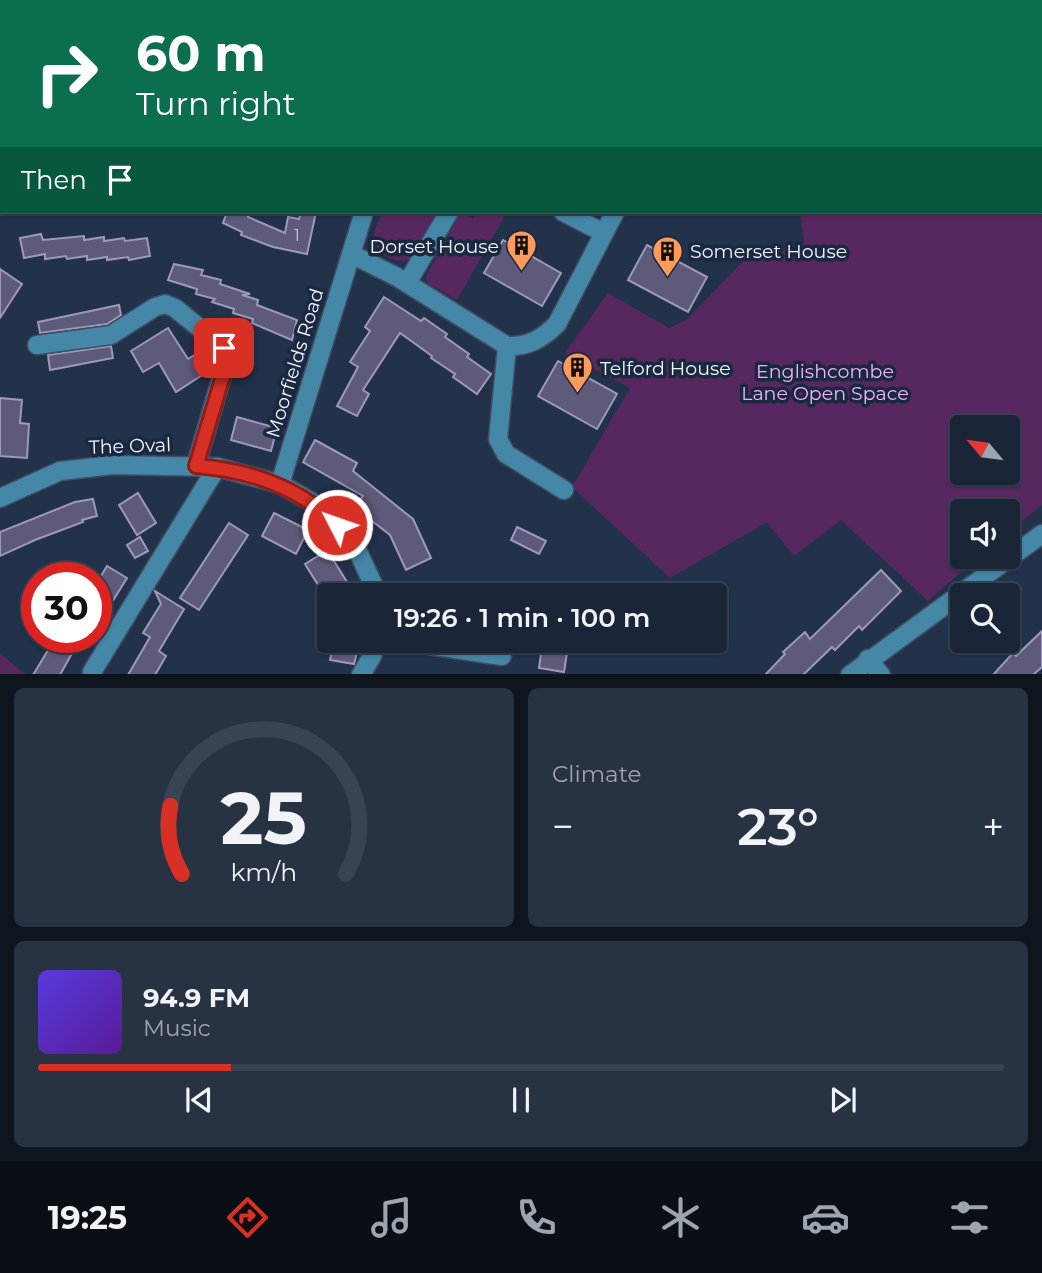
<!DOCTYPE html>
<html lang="en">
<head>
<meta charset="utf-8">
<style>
  body { margin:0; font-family:Montserrat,sans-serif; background:#273243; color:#f1f3f6; height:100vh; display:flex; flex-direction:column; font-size:26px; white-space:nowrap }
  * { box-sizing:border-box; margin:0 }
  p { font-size:23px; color:#9fa5ae }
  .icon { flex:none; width:38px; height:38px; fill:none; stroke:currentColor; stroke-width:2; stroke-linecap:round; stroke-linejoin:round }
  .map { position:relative; height:674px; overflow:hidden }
  .panel { display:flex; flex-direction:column; gap:14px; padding:14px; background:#0e151f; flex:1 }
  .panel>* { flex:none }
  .banner { position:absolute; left:0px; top:0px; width:1043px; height:214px; box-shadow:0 2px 5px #0004,0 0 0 2px #384353; background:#0b6e4f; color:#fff; overflow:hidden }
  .needle { width:46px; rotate:299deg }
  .tools { position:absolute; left:950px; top:415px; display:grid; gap:14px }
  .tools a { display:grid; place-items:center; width:70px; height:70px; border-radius:7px; background:#1a2638; box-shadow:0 2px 5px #0004,0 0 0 2px #384353; font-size:35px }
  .speed { position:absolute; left:21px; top:562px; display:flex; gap:14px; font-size:35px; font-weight:700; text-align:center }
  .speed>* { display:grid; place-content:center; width:91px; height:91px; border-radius:50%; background:#1a2638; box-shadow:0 2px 5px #0004,0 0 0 2px #384353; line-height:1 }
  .speed .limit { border:10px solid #d22; background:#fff; color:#111 }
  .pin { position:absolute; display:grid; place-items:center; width:60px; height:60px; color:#fff; margin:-30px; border-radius:14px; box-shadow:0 4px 10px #0006 }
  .me { position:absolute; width:77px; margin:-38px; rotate:311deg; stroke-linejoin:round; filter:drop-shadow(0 0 5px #0008) }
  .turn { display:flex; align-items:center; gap:24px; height:147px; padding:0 21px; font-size:32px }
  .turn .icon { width:91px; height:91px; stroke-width:2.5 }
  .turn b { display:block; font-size:49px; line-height:60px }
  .then { display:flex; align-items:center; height:66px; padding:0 21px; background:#0003; gap:14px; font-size:26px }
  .big { font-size:52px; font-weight:600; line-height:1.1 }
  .panel .tile { flex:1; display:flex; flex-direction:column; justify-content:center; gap:10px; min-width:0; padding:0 24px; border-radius:10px; background:#273243 }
  .panel .dial { align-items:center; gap:0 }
  .dial svg { height:182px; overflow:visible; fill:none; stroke:#384353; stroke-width:7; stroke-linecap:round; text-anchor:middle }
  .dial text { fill:#f1f3f6; stroke:none }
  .song { display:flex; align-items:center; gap:21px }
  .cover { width:84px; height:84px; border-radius:10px; background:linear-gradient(135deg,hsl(250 70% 55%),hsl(270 70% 35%)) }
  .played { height:7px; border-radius:4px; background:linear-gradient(90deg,#d93025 20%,#384353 20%) }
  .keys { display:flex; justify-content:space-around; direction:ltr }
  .heat { display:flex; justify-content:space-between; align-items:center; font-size:38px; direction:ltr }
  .panel .tiles { flex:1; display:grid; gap:14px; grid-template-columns:1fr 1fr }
  .tile:last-child { grid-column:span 2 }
  .trip { position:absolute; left:317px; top:583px; width:410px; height:70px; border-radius:7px; background:#1a2638; box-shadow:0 2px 5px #0004,0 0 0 2px #384353; font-weight:600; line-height:70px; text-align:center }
  .menu { display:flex; height:112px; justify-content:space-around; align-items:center; background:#0a0f16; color:#9fa5ae }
  .menu .icon { width:49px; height:49px }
  .menu .active { color:#d93025 }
  .menu b { font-size:32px; color:#f1f3f6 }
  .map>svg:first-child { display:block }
  .built { fill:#2b3d5b }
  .green { fill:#57285f; fill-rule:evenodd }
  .building { fill:#5e5a79; stroke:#9e99bb; stroke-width:2 }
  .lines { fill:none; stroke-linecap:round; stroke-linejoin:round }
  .minor-casing { stroke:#404d64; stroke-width:21 }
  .minor { stroke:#4587a6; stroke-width:18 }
  .route-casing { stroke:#8d1f18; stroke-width:18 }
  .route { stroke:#d93025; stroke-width:12 }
  .labels { text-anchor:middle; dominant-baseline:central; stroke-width:7; stroke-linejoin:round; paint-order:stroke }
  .number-label { font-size:16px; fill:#cccedb }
  .poi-label { font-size:19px; fill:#f1f5fc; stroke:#1a2840; text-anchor:start }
  .street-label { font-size:19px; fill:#f1f5fc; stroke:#1a2840 }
  .park-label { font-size:19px; fill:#f0b1fb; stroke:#1a2840 }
</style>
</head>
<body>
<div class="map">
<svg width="1042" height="675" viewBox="0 0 1042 675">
  <rect width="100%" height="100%" fill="#23324b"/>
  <!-- built -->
  <polygon class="built" points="823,0 960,0 826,2"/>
  <!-- green -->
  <g class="green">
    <path d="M1042 96V505L1008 532V511H962V556L978 557 928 601 841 520 794 556 767 522 670 578 572 487 630 388 565 353 608 293 669 328 686 320 752 252 804 244 800 212H1041ZM962 427H1008V472H962Z"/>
    <path d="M382 212H440L414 256C404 268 374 256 374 240 373 231 379 220 382 212Z"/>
    <polygon points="461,212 473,219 477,212 507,212 457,300 429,284 425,278"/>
    <path d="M0 654C10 660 15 668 26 674H0Z"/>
  </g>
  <!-- building -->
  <g class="building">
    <polygon points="227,212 250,212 248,217 285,233 288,217 299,219 301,212 316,212 307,254 273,247 241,235 242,232 223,223"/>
    <polygon points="41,234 43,240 84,236 84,240 104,237 104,241 124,238 125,241 147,238 150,256 129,260 128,257 107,260 107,257 87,260 87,256 67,259 66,256 45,259 45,254 24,258 20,238"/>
    <polygon points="503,240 561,273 542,306 484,273"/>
    <polygon points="647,245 707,277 688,312 628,280"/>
    <polygon points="174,264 203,270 201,275 221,280 220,284 250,294 242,295 258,300 257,305 297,320 292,340 252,323 253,319 233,313 234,309 212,302 215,299 196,294 197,289 168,280"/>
    <polygon points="0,269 22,284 0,318"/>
    <polygon points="384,297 421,321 424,318 447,334 445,337 469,354 467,357 491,374 477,394 453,377 455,374 431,358 432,356 400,333 363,390 369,394 357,416 337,406 358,367 350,362 370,331 365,327"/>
    <polygon points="119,305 121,315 107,324 40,333 38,322"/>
    <polygon points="168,328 188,359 201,351 213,368 176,392 159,363 143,372 131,351"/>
    <polygon points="111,346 113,358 50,370 48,355"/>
    <polygon points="558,361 617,394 597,429 538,396"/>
    <polygon points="0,398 22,400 20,423 29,424 27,458 0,456"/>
    <polygon points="237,417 277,428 271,451 231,440"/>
    <polygon points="315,440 357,463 353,471 413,519 431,558 406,570 390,535 354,507 363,496 303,462"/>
    <polygon points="138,493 156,523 137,535 119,505"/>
    <polygon points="93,499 97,516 82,520 83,522 35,540 0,556 0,532 75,502"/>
    <polygon points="274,513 308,530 296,554 262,536"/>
    <polygon points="229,523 248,535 199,610 180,598"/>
    <polygon points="517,527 546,541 539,554 511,540"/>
    <polygon points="140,537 148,551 135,558 127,545"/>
    <polygon points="323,553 329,553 347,582 325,596 305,564"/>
    <polygon points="107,566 127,578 96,628 96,584"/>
    <polygon points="881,570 901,591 862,630 859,626 835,650 832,647 803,675 765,675 785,654 783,652 805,632 810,639"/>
    <polygon points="155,591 184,609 159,651 166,656 155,675 128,675 150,637 143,633 161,604"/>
    <polygon points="1042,631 1042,667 1033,675 993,675 1013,653 1016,656"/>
    <polygon points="56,637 81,637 60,675 33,675"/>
    <polygon points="334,640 360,640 354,664 330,660"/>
    <polygon points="543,640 569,640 564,672 539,668"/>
  </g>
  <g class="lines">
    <defs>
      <g id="minor">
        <polyline points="211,0 213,2"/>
        <polyline points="771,0 775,2"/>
        <polyline points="429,2 430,0"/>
        <polyline points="0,31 2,32"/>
        <polyline points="1041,178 1042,179"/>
        <polyline points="563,212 604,233"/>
        <path d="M351 254 397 277 507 346C528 347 542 339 557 324L615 212"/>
        <polyline points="407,283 449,212"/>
        <polyline points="37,345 111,335 155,307 165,304 175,308 224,348 227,359 196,465"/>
        <polyline points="507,346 498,439 506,454 564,490"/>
        <polyline points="280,484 364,212"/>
        <polyline points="0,498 60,471 113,465 217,467 280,484 319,506 354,543 378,595"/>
        <polyline points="395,640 502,656"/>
        <polyline points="868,659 881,675"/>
        <polyline points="92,672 217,467"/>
        <polyline points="361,675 372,656 377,640"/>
        <polyline points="850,675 1042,534"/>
      </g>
    </defs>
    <!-- minor casing -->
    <use href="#minor" class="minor-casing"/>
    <!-- minor -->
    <use href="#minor" class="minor"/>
  </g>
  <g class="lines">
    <defs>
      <path id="route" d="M224 348 228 359 196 466C248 470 300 487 337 525"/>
    </defs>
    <!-- route casing -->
    <use href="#route" class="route-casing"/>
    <!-- route -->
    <use href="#route" class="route"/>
  </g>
  <!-- icons -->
  <defs>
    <symbol id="building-pin" viewBox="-11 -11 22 30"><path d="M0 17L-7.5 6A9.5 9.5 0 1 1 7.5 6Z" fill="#ff9b5a" stroke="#1a2840"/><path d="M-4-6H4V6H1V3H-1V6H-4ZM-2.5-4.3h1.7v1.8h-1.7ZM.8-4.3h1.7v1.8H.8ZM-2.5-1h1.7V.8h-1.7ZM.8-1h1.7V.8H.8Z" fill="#111"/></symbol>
  </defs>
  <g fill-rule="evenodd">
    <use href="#building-pin" x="504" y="228" width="35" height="47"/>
    <use href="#building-pin" x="650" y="234" width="35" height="47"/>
    <use href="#building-pin" x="560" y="350" width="35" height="47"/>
  </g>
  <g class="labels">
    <!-- number labels -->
    <g class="number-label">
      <text x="297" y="235">1</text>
    </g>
    <!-- poi labels -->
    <g class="poi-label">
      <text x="499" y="246" text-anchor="end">Dorset House</text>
      <text x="690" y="251">Somerset House</text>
      <text x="600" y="368">Telford House</text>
    </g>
    <!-- street labels -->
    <g class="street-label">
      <text transform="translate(295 363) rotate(-73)">Moorfields Road</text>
      <text transform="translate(130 446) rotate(-2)">The Oval</text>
    </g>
    <!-- park labels -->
    <g class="park-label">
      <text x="825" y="371">Englishcombe<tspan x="825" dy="22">Lane Open Space</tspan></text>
    </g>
  </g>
</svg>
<div class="tools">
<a><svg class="needle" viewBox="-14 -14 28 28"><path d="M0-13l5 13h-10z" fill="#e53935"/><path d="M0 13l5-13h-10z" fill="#9fa5ae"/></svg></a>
<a><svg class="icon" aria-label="sound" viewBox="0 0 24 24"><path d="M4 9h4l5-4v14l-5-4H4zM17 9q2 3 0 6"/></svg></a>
<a><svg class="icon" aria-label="search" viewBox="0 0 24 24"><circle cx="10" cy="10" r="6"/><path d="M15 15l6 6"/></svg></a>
</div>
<div class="speed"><div class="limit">30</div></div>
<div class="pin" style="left:224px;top:348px;background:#d93025"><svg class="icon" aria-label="arrive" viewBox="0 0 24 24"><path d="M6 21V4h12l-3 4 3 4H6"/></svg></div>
<svg class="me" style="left:337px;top:525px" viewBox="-20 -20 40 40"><circle r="17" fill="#d93025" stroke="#fff" stroke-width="3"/><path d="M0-11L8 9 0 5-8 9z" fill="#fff"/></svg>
<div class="trip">19:26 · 1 min · 100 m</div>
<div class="banner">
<div class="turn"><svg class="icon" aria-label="right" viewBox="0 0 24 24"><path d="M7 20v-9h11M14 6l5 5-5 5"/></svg><div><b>60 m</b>Turn right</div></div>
<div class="then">Then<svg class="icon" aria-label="arrive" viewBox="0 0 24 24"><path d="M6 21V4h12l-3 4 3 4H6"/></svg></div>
</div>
</div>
<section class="panel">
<div class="tiles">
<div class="tile dial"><svg viewBox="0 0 100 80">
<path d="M14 69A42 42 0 1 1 86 69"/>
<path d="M14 69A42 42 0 0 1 9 39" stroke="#d93025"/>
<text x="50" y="56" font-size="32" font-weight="700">25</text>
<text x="50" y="72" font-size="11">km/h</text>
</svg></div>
<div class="tile"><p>Climate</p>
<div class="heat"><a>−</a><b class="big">23°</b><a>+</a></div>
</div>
<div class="tile">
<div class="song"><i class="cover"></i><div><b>94.9 FM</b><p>Music</p></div></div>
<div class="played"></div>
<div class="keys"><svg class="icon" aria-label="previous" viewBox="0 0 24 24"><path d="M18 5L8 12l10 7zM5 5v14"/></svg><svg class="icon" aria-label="pause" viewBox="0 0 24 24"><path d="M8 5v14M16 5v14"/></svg><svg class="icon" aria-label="next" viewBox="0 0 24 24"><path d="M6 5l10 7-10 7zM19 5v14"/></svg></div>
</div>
</div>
</section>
<nav class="menu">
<b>19:25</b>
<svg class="icon active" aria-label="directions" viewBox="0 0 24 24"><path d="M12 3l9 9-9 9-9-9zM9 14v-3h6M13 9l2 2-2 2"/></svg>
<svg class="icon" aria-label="music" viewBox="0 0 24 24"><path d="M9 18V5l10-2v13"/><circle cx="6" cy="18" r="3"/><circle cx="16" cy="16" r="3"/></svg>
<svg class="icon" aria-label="phone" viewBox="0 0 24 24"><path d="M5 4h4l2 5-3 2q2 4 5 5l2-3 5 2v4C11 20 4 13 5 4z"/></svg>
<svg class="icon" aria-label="climate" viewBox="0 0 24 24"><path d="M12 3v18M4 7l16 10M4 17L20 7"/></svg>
<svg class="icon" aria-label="car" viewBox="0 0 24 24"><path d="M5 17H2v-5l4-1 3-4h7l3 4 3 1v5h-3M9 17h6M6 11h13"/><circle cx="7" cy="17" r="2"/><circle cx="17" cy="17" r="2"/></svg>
<svg class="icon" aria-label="filters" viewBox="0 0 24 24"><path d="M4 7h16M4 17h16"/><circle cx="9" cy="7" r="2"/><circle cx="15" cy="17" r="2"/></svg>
</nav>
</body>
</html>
